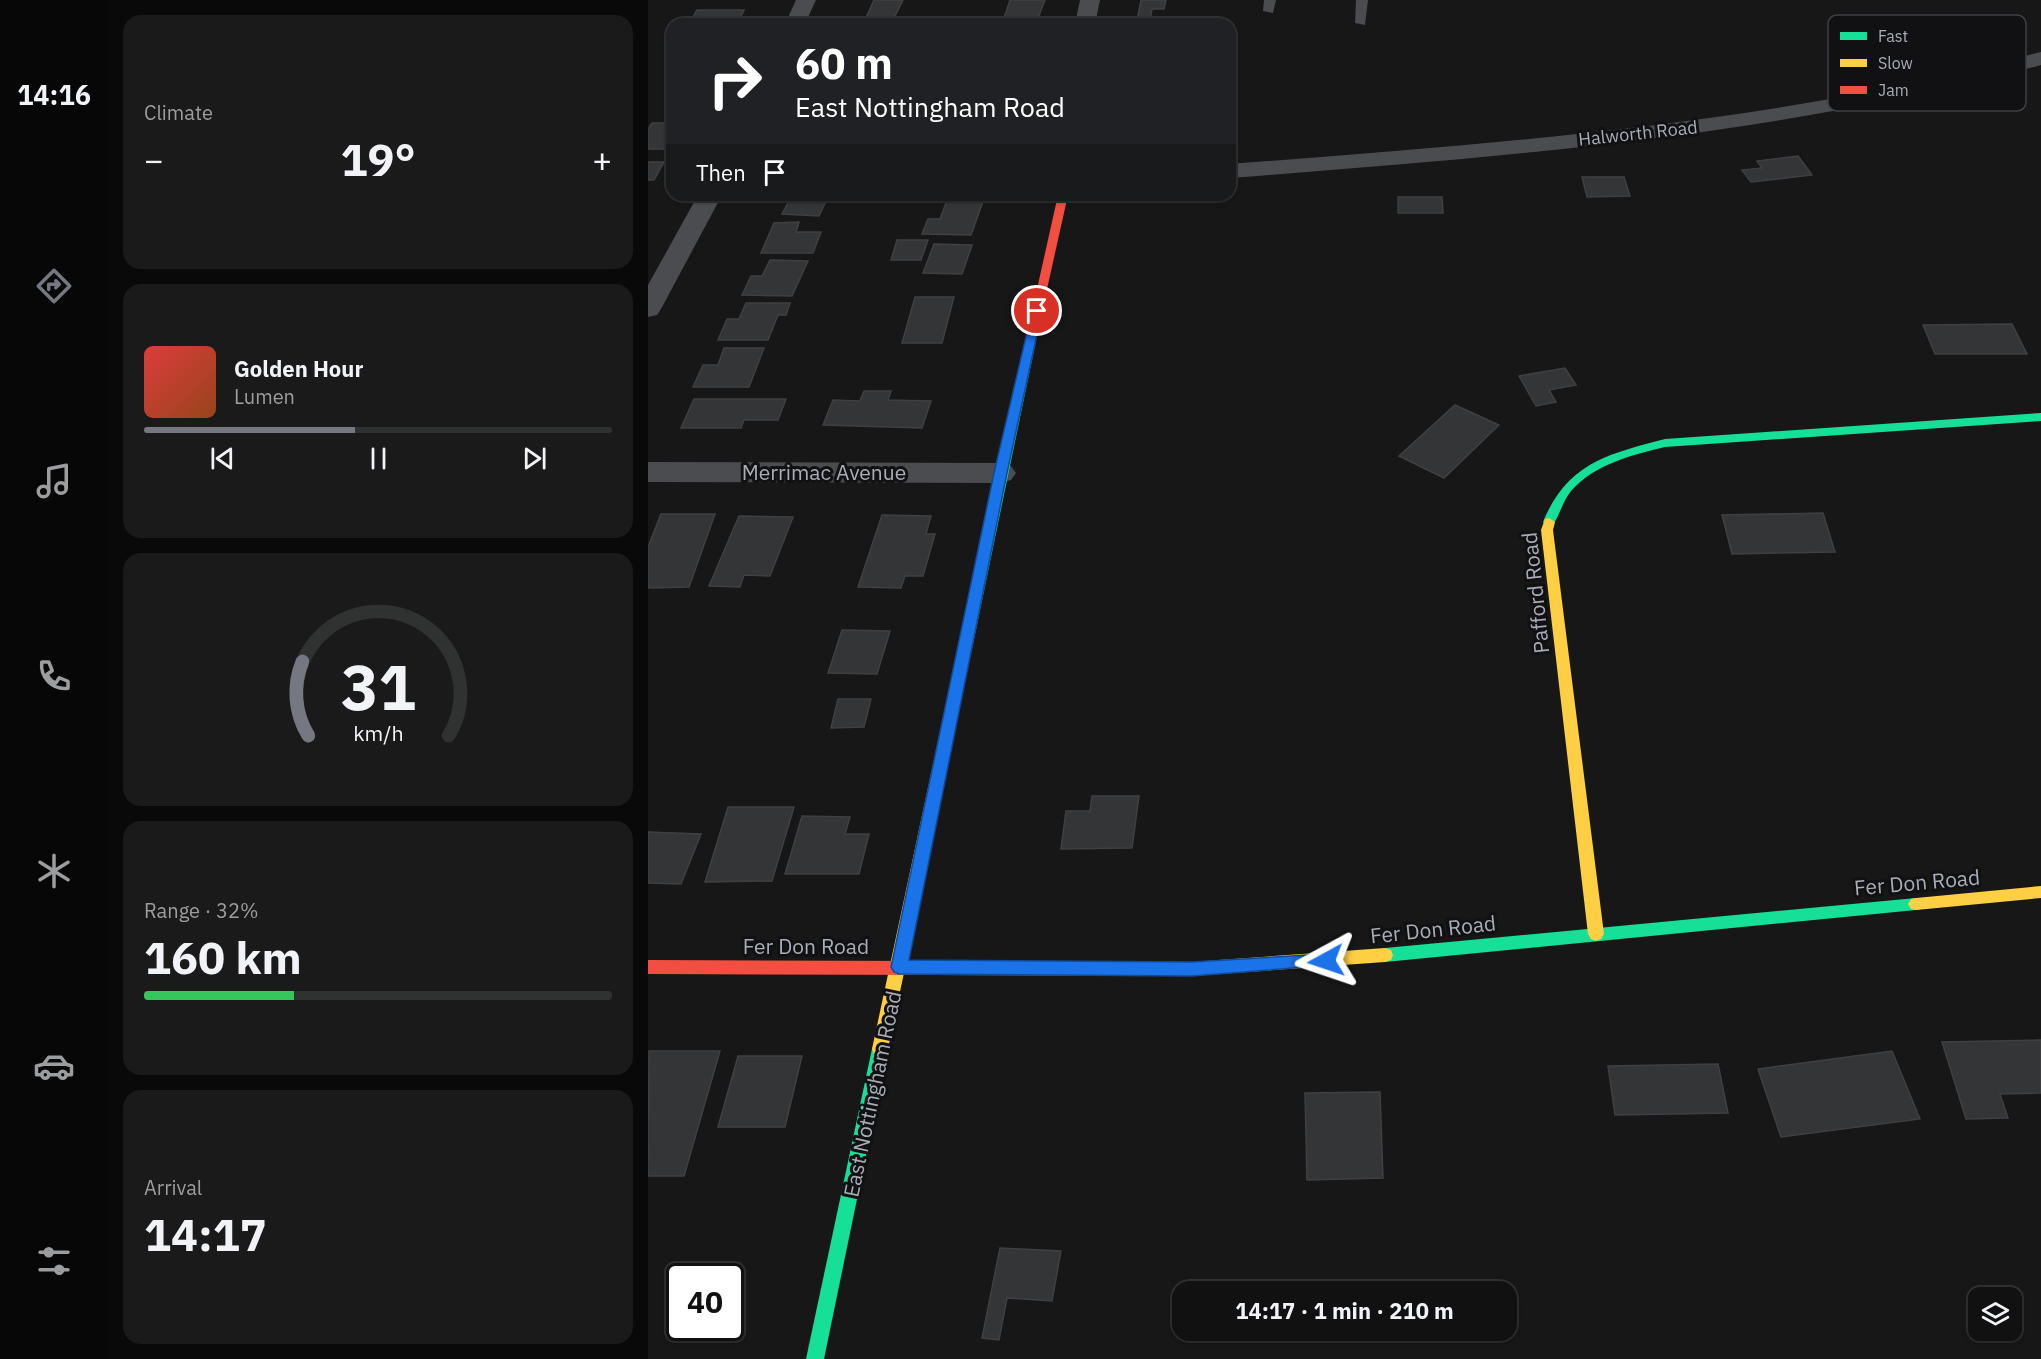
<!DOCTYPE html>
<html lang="en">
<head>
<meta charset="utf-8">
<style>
  body { margin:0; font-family:"IBM Plex Sans",sans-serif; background:#1a1a1a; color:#f1f3f6; height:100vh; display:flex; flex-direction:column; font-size:22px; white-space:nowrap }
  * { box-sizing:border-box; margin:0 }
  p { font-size:20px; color:#9c9d9f }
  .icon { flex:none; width:33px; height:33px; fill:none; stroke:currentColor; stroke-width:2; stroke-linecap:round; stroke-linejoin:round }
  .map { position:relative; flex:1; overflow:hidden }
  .side { display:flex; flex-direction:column; gap:15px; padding:15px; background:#090909; width:540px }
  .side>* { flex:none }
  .guide { position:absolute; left:18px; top:18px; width:570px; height:183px; border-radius:18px; box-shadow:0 2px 4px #0004,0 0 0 2px #303131; background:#202124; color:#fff; overflow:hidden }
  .fabs { position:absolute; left:1320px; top:1287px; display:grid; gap:12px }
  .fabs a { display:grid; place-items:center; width:54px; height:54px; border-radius:12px; background:#111; box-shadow:0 2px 4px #0004,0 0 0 2px #303131; font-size:30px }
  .speed { position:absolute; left:18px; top:1263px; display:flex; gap:12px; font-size:30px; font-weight:700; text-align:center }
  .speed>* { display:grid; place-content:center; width:78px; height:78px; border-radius:50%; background:#111; box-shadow:0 2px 4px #0004,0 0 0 2px #303131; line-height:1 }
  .speed .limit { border:3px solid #111; border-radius:9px; background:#fff; color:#111 }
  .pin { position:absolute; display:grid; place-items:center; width:51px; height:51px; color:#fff; margin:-26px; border:3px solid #fff; border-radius:50%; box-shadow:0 2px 6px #0007 }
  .me { position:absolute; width:66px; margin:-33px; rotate:265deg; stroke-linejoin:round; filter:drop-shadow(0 0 4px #0008) }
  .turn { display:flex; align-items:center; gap:21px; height:126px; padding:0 30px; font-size:27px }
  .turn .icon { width:78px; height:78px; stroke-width:2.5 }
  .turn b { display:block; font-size:42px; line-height:51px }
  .then { display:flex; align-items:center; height:57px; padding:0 30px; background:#0003; gap:12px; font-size:22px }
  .big { font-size:45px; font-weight:800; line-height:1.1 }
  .side .card { flex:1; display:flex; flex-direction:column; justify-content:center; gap:9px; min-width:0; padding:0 21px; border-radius:18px; background:#1a1a1a }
  .side .dial { align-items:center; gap:0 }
  .dial svg { height:156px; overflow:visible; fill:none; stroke:#303131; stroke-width:7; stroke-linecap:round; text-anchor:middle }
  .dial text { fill:#f1f3f6; stroke:none }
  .song { display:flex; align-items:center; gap:18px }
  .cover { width:72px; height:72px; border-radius:9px; background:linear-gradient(135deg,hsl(0 70% 55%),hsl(20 70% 35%)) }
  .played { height:6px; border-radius:3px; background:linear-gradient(90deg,#757880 45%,#303131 45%) }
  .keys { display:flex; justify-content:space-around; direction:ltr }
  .heat { display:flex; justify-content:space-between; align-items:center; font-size:33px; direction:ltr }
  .charge { height:9px; border-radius:4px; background:linear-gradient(90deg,#34c759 32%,#303131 0) }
  .trip { position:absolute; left:524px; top:1281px; width:345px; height:60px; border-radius:18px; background:#111; box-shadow:0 2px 4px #0004,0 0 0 2px #303131; font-weight:800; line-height:60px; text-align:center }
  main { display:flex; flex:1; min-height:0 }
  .tabs { display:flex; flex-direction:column; width:108px; justify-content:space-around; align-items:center; background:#070707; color:#9c9d9f }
  .tabs .icon { width:42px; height:42px }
  .tabs .current { color:#757880 }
  .tabs b { font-size:27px; color:#f1f3f6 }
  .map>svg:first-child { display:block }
  .building { fill:#343537; stroke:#3f4043; stroke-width:1.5 }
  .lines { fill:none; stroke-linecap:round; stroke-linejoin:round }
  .lane { fill:#4b4c50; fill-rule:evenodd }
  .street { fill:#4b4c50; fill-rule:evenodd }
  .fast { fill:#16e098; fill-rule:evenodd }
  .slow { fill:#ffcf43; fill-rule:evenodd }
  .jam { fill:#f24e42; fill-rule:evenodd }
  .route { fill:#1a73e8; stroke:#114b97; stroke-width:1.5 }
  .labels { text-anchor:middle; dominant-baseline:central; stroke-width:6; stroke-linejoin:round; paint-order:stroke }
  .far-street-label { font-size:18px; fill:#a8adb8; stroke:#111113 }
  .street-label { font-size:21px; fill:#a8adb8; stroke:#111113 }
  .key { fill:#111113; stroke:#3e4045; stroke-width:1.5 }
  .key-label { font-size:16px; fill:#a8adb8 }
</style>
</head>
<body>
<main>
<nav class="tabs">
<b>14:16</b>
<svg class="icon current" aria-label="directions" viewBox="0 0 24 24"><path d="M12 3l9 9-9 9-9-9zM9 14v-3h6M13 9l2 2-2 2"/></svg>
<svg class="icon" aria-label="music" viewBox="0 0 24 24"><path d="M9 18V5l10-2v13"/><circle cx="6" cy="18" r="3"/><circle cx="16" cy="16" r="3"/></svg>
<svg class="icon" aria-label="phone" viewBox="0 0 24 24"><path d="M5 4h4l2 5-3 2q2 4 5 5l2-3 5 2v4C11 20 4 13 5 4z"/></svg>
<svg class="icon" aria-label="climate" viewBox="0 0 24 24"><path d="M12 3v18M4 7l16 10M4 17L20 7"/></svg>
<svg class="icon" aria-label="car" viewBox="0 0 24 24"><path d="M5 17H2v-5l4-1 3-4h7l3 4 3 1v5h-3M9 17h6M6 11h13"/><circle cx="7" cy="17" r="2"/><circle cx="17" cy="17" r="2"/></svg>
<svg class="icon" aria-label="filters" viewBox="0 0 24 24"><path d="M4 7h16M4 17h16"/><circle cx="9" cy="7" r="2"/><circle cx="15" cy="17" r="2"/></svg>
</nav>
<section class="side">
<div class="card"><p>Climate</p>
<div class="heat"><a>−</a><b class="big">19°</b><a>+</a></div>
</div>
<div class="card">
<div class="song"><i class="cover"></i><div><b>Golden Hour</b><p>Lumen</p></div></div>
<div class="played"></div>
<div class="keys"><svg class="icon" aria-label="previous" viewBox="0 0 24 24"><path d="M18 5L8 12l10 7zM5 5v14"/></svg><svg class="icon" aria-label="pause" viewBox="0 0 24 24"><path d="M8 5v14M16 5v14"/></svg><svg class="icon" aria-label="next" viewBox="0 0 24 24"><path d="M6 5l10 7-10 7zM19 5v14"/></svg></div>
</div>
<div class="card dial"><svg viewBox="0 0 100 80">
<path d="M14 69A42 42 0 1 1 86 69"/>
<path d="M14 69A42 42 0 0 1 11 31" stroke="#757880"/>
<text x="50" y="56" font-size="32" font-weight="700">31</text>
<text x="50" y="72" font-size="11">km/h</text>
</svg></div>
<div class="card"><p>Range · 32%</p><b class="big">160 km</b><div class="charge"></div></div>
<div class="card"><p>Arrival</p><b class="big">14:17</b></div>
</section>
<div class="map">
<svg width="1393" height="1359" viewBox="0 0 1393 1359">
  <rect width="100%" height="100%" fill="#171717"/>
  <!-- building -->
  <g class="building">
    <polygon points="226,0 255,0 246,18 218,18"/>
    <polygon points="362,0 397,0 390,18 356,18"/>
    <polygon points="493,0 518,0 516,9 504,9 502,21 489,21"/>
    <polygon points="49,10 96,10 89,24 41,24"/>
    <polygon points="4,123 24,123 24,143 20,149 0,149 0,129"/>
    <polygon points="1150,156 1164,175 1103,182 1094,170 1114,168 1109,161"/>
    <polygon points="0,162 16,162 6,180 0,180"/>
    <polygon points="934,177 976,177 982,196 939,197"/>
    <polygon points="144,195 181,195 171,216 134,214"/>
    <polygon points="301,195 337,196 323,235 274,234 280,219 292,219"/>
    <polygon points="750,197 794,197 795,213 750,213"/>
    <polygon points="151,222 148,232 173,232 165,253 113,253 126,223"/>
    <polygon points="249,240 280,240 273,260 243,260"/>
    <polygon points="286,244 324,245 314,274 275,273"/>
    <polygon points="122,260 160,261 144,296 94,295 103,276 114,276"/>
    <polygon points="267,297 306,297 294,343 254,343"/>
    <polygon points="98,303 142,303 138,315 130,315 120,340 70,340 79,319 91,319"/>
    <polygon points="1364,324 1379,354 1287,354 1275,325"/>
    <polygon points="76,348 116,348 101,387 45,387 55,365 70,365"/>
    <polygon points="917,368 928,385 901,390 908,402 888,406 871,376"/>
    <polygon points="216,391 243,391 240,400 283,401 274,428 175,425 185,400 212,401"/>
    <polygon points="46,399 138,399 130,420 96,420 93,428 33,428"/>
    <polygon points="807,405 851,425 796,478 751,456"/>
    <polygon points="1175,513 1187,552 1084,554 1074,515"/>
    <polygon points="13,514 67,514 41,587 0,588 0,547"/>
    <polygon points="234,515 283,516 278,534 287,534 275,576 257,576 253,588 210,587"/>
    <polygon points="91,516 145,517 122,576 96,575 92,587 61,586"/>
    <polygon points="194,630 242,631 229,674 180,673"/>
    <polygon points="190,699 223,699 216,727 183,728"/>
    <polygon points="444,796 491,796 484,848 413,849 418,811 442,811"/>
    <polygon points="80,807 146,807 124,881 57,882"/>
    <polygon points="154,816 202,817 197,834 221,834 211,874 137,874"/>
    <polygon points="0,832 53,834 33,884 0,883"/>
    <polygon points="1393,1040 1393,1093 1352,1094 1360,1118 1318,1119 1294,1042"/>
    <polygon points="1,1051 72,1051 36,1176 0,1176"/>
    <polygon points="1244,1051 1272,1119 1133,1137 1110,1069"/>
    <polygon points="90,1056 154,1056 137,1127 70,1127"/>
    <polygon points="1070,1064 1080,1113 967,1115 960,1066"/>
    <polygon points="732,1092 735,1178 659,1180 657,1093"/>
    <polygon points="352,1248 413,1251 404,1301 359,1298 351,1340 334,1338"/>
  </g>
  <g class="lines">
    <!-- lane -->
    <g class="lane">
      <polygon points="616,0 628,0 625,13 615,11"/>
      <polygon points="708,0 720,0 717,25 707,23"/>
    </g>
    <!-- street -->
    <g class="street">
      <polygon points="148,0 168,0 157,24 137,24"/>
      <polygon points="432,0 452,0 447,24 427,24"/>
      <path d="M1393 52V65C1129 136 854 157 582 178V164C788 148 996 133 1199 96 1264 85 1328 68 1393 52Z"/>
      <polygon points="50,195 74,195 13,309 9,315 0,317 0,285"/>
      <polygon points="0,462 353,463 363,466 368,473 363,480 353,483 0,482"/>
    </g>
    <!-- fast -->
    <g class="fast">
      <polygon points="390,304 395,307 331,615 324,620 317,615 385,307"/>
      <path d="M1393 413V421L1017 447C984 455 947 464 923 491 915 501 912 514 905 525H897L895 522C919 463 960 454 1017 439Z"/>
      <polygon points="1268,898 1273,899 1276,904 1273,909 1268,910 737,962 731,960 729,955 731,950 737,948"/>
      <polygon points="232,1042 238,1044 240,1049 176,1359 158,1359 224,1049 226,1044"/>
    </g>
    <!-- slow -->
    <g class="slow">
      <polygon points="901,518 907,522 905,530 956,934 953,939 948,941 943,939 940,934 893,530 897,519"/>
      <polygon points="324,610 331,615 240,1049 238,1054 232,1056 226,1054 224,1049 317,615"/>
      <polygon points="1393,886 1393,898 1268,910 1263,909 1260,904 1263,899 1268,898"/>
      <polygon points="737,948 743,950 745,955 743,960 737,962 544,976 283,975 277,973 275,968 277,963 283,961 544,962"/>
    </g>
    <!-- jam -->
    <g class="jam">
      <polygon points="410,195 420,195 395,307 390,310 385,307"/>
      <polygon points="0,960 283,961 289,963 291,968 289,973 283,975 0,974"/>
    </g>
  </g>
  <!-- route -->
  <polygon class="route" points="389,308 394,311 359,473 261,960 544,962 678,954 683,956 685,961 683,965 544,976 251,974 246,972 243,967 346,473 384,311"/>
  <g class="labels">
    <!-- far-street labels -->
    <g class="far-street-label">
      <text transform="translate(990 133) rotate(-6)">Halworth Road</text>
    </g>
    <!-- street labels -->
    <g class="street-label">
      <text x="176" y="472">Merrimac Avenue</text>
      <text transform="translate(887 593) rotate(-96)">Pafford Road</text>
      <text transform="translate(1269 882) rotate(-5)">Fer Don Road</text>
      <text transform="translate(785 929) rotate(-6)">Fer Don Road</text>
      <text x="158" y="946">Fer Don Road</text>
      <text transform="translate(224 1094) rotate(-78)">East Nottingham Road</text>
    </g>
  </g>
  <!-- legend -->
  <rect x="1180" y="15" width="198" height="96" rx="9" class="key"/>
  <rect x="1192" y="32" width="27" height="8" fill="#16e098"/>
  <rect x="1192" y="59" width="27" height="8" fill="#ffcf43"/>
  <rect x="1192" y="86" width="27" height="8" fill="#f24e42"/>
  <g class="key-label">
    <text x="1230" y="42">Fast</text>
    <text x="1230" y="69">Slow</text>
    <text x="1230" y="96">Jam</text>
  </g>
</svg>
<div class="fabs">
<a><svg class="icon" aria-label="layers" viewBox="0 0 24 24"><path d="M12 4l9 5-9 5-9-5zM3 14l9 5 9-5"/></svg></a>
</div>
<div class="speed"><div class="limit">40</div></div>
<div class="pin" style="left:389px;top:311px;background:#d93025"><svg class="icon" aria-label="arrive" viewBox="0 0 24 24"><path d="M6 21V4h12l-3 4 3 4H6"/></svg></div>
<svg class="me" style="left:678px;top:961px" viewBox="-20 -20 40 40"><path d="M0-17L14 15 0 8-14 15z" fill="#1a73e8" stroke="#fff" stroke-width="4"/></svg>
<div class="trip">14:17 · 1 min · 210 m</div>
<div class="guide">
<div class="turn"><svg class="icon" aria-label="right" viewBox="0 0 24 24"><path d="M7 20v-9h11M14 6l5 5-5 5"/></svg><div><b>60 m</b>East Nottingham Road</div></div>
<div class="then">Then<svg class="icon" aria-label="arrive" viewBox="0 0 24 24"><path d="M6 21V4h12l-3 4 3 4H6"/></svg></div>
</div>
</div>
</main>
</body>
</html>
